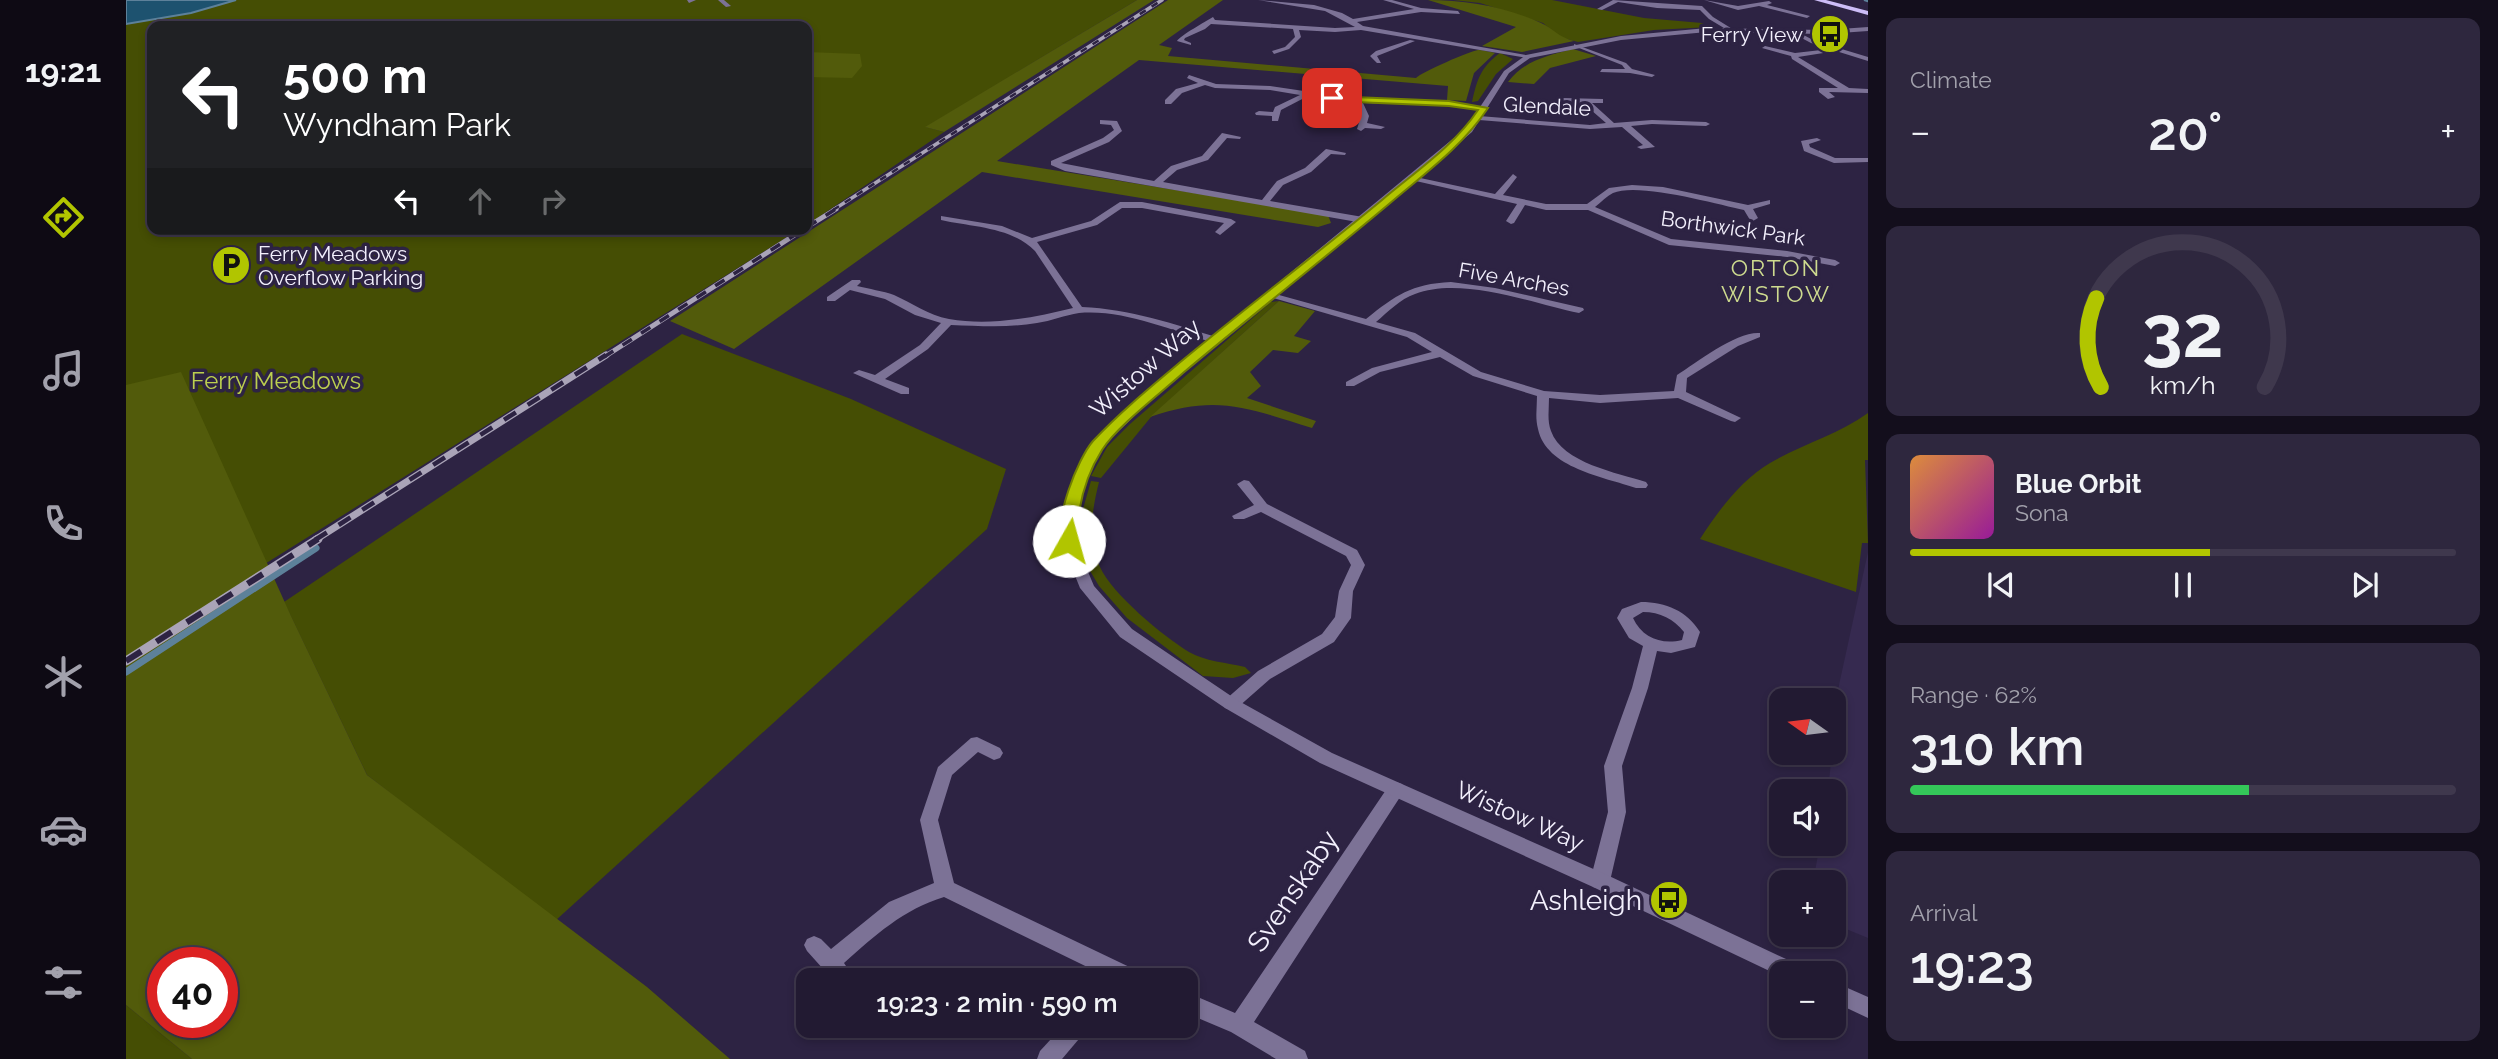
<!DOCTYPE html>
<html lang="en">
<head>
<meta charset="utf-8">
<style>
  body { margin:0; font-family:Raleway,sans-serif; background:#2e273e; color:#f1f3f6; height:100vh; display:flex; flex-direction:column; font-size:26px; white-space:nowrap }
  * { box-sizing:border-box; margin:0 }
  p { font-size:23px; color:#a2a1ac }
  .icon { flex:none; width:38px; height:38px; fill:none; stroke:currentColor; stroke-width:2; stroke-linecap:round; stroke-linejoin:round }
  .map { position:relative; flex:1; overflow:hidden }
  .side { display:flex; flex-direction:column; gap:18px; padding:18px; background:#130e1c; width:630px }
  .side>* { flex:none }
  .hud { position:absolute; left:21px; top:21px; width:665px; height:214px; border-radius:14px; box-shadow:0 4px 10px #0003,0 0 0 2px #3f384d; background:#202124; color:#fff; overflow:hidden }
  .needle { width:46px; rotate:284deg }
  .tools { position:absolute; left:1643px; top:688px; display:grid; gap:14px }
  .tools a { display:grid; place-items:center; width:77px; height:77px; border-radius:14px; background:#221a32; box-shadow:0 4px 10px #0003,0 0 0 2px #3f384d; font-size:35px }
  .speed { position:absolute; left:21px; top:947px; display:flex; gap:14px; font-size:35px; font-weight:700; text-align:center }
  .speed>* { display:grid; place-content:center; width:91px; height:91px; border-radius:50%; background:#221a32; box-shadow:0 4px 10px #0003,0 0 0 2px #3f384d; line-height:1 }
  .speed .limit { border:10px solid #d22; background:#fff; color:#111 }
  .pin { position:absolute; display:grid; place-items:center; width:60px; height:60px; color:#fff; margin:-30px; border-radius:14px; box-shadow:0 4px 10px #0006 }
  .me { position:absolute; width:77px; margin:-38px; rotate:7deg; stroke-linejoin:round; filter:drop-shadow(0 0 5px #0008) }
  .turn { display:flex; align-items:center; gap:24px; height:147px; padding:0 21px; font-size:32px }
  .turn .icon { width:91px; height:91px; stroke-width:2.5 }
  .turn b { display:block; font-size:49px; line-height:60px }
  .lanes { display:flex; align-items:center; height:66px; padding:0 21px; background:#0003; justify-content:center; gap:35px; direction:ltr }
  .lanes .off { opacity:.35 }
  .big { font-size:52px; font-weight:600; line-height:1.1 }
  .side .card { flex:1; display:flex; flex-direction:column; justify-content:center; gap:10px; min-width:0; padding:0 24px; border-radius:14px; background:#2e273e }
  .side .dial { align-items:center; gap:0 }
  .dial svg { height:182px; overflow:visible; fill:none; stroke:#3f384d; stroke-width:7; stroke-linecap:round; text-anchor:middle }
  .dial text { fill:#f1f3f6; stroke:none }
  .song { display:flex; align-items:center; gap:21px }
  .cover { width:84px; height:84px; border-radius:10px; background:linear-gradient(135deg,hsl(30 70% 55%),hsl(300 70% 35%)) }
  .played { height:7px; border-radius:4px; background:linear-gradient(90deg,#b1c500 55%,#3f384d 55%) }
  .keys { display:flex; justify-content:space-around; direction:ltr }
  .heat { display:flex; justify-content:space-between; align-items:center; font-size:38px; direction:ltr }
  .charge { height:10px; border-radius:5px; background:linear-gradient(90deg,#34c759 62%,#3f384d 0) }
  .trip { position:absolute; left:670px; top:968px; width:402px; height:70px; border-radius:14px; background:#221a32; box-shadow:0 4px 10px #0003,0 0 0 2px #3f384d; font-weight:600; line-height:70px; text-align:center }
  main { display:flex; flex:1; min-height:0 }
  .dock { display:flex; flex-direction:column; width:126px; justify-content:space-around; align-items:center; background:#0e0a14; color:#a2a1ac }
  .dock .icon { width:49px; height:49px }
  .dock .on { color:#b1c500 }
  .dock b { font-size:32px; color:#f1f3f6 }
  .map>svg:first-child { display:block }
  .built { fill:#362a50 }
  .green { fill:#454e04 }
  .forest { fill:#525b0b; fill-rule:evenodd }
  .water { fill:#1d526f; stroke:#5d819a; stroke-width:2 }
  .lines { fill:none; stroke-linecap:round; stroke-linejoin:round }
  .stream-far1 { stroke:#5d819a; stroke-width:2.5 }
  .stream { stroke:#5d819a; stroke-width:7 }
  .pedestrian { fill:#7c7296; fill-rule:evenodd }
  .minor { fill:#7c7296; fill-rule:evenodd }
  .tertiary { fill:#7c7296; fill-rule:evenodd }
  .primary { fill:#cdbdf8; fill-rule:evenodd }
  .rail-far3-casing { stroke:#aaa4b8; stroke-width:3.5 }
  .rail-far2-casing { stroke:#aaa4b8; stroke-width:5 }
  .rail-far1-casing { stroke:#aaa4b8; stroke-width:7 }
  .rail-casing { stroke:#aaa4b8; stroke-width:9 }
  .rail-far3 { stroke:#2d2343; stroke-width:2.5; stroke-dasharray:7; stroke-linecap:butt }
  .rail-far2 { stroke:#2d2343; stroke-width:3.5; stroke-dasharray:11; stroke-linecap:butt }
  .rail-far1 { stroke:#2d2343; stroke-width:4.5; stroke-dasharray:14; stroke-linecap:butt }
  .rail { stroke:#2d2343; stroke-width:6; stroke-dasharray:18; stroke-linecap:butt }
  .route { fill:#b1c500; stroke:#738000; stroke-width:2 }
  .labels { text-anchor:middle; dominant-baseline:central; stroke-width:7; stroke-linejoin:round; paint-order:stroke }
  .far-poi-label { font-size:21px; fill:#f3f0fd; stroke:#2d2343; text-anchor:end }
  .far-street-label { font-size:21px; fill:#f3f0fd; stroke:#2d2343 }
  .far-quarter-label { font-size:23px; letter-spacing:2px; fill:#cedb8f; stroke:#2d2343 }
  .street-label { font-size:24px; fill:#f3f0fd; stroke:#2d2343 }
  .park-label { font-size:24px; fill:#bccf4f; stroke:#2d2343 }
  .near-street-label { font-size:28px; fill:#f3f0fd; stroke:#2d2343 }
  .near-poi-label { font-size:28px; fill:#f3f0fd; stroke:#2d2343; text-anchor:end }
</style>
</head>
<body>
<main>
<nav class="dock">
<b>19:21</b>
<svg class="icon on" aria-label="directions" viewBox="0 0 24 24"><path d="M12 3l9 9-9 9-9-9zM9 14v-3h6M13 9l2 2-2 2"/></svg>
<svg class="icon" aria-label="music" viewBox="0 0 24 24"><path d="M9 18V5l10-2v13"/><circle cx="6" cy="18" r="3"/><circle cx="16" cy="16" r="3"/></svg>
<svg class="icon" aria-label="phone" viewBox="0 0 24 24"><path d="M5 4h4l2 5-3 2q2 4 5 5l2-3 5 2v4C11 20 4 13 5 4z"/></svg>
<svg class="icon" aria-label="climate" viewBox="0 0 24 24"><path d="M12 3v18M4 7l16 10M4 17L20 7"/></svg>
<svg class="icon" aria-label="car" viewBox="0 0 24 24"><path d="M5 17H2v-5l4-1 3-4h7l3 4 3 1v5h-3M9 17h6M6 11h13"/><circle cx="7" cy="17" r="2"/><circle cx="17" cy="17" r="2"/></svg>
<svg class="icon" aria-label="filters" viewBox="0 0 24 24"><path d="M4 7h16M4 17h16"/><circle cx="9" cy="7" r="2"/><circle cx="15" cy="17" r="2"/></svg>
</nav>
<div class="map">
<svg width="1742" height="1059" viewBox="0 0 1742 1059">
  <rect width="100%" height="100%" fill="#2d2343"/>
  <!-- built -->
  <polygon class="built" points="1742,552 1742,938 1708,924 1708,882 1687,882 1694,844 1708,844 1708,791 1702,791 1713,685"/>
  <!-- green -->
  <g class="green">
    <polygon points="0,0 1011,0 800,127 818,132 681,225 681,26 26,26 26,229 674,229 0,651"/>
    <polygon points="1327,0 1426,0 1518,18 1576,23 1584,27 1528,30 1452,42 1434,37 1417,23 1354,3"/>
    <path d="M1374 53 1387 59 1370 74 1352 101 1346 102C1351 79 1355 67 1374 53Z"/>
    <polygon points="1153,301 1025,417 975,478 965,476 981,447 1004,424 1145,302"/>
    <polygon points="556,334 725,399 880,469 861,529 429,921 241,775 158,602"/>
    <path d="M1742 413V460H1739L1742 543H1736L1730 592 1574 539C1592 511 1615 480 1644 463 1676 444 1712 435 1742 413Z"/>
    <path d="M965 481 973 482C966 510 961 540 974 567 986 594 1037 636 1063 652 1078 661 1102 663 1119 667L1125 673 1107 678 1077 676 1001 618 973 586 957 559 951 530Z"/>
    <polygon points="0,1005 66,1059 0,1059"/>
  </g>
  <!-- forest -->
  <g class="forest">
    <polygon points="1011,0 1028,0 818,132 799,127"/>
    <path d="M1042 0H1097L1033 45 1046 48 1042 56 1290 78C1296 72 1344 51 1352 50 1357 50 1364 52 1369 53L1348 73 1340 101 1321 100 1322 86 1013 60 871 161 1202 215 1205 223 1192 227 856 172 608 349 544 321Z"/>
    <path d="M1302 0C1340 0 1380 7 1415 23 1428 29 1432 37 1448 41L1396 52 1356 46 1390 27Z"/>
    <path d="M1447 49 1470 56 1424 68 1408 84 1382 82C1399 60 1421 56 1447 49Z"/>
    <polygon points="681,52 734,54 736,66 726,78 681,77"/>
    <path d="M1153 301 1189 311 1168 336 1185 341 1172 353 1147 350 1124 372 1135 386 1121 398 1190 421 1186 428C1121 408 1091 394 1024 417Z"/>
    <path d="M55 372 165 616 241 775 521 987 604 1059H66L0 1005V385ZM37 962H96V1022H37Z"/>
  </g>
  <!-- water -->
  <polygon class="water" points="0,0 110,0 65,13 0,24"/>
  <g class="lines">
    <!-- stream-far1 -->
    <polyline class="stream-far1" points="1739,0 1742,1"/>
    <!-- stream -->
    <polyline class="stream" points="0,672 190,548"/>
    <!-- pedestrian -->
    <g class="pedestrian">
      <polygon points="561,0 570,0 563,3"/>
      <polygon points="592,0 598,0 605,6 600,7"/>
    </g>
    <!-- minor -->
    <g class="minor">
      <path d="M1132 0 1188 5 1216 13 1227 19 1288 9 1257 0H1266L1295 8 1332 11 1334 14 1295 12 1231 22 1237 26 1405 56 1402 58 1235 30 1209 32 1173 30 1175 37 1163 49 1148 54 1146 51 1159 47 1169 37 1167 29 1085 24 1079 29 1059 38 1058 40 1065 43V45L1051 41C1055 35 1079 22 1087 17L1089 20 1209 28 1229 27 1199 11Z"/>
      <polygon points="1487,0 1576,6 1587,17 1608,30 1603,31 1583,19 1574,10 1531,8 1492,2 1476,10 1471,9"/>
      <polygon points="1578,0 1612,6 1643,1 1646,3 1641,5 1684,16 1681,18 1633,6 1612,10"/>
      <polygon points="1668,30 1689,41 1742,57 1742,61 1710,51 1672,57 1723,88 1742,89 1742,93 1703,92 1709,97 1702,99 1693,92 1693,88 1712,88 1666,59 1665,56 1636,48 1639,46 1669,53 1704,49 1685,43 1666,33"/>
      <polygon points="1284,40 1289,41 1251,56 1255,63 1251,63 1244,56 1250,51"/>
      <polygon points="1448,44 1500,63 1506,69 1529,75 1526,77 1504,73 1474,72 1476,69 1499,69 1496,65 1448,46"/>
      <polygon points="1063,75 1090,84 1144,86 1232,99 1323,101 1361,108 1357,110 1323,105 1237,103 1243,116 1241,123 1259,127 1255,129 1239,128 1235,131 1231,129 1235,116 1229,103 1182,96 1155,110 1152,121 1146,121 1146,116 1130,115 1129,113 1133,111 1147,112 1149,107 1174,95 1144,90 1089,88 1079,85 1056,93 1045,104 1039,104 1039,100 1050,89 1072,83 1061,78"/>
      <polygon points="1437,98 1477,99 1477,103 1466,103 1488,123 1526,120 1580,122 1584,124 1580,126 1526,124 1505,126 1529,147 1515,149 1511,147 1517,145 1496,127 1464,129 1353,120 1349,118 1353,116 1464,125 1480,123 1457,103 1434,102 1433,100"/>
      <polygon points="974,120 991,121 996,131 983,142 935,163 1028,181 1045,166 1076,156 1096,133 1115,137 1114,139 1101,138 1082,160 1051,170 1037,182 1136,200 1151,181 1179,168 1200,149 1220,153 1219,155 1205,154 1185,172 1157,185 1144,201 1237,217 1242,220 1237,223 939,171 925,165 925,161 977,138 988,130 985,125 974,124"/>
      <polygon points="1691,138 1695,140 1683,144 1684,147 1709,158 1742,158 1742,162 1708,163 1678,151 1675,141"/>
      <path d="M1387 174 1391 177 1377 195 1420 204H1461L1483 188 1506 185 1537 187 1622 205 1644 200V204L1627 209 1632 218 1627 221 1624 220 1618 210C1590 204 1512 182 1487 193 1481 196 1475 202 1469 207L1545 239 1661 251 1709 260 1714 263 1709 266 1661 257 1543 245 1462 210H1420L1399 205 1388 223 1385 224 1380 221 1391 204 1281 179 1285 176 1369 194Z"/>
      <path d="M994 202H1016L1105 219 1110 222 1094 235 1089 232 1098 223 1016 208H996L971 225 911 242 956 307C1004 309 1048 324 1093 338V342H1085C1044 330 997 309 953 313 939 315 925 321 911 323 882 328 854 326 825 325L802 349 759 379 783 388V394H775L727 373 733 370 749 375 794 345 815 323 789 315 759 299 724 290 709 301H701V297L726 280H734L735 282 731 286C743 289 757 291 768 295 786 303 802 315 823 319 864 326 907 318 947 308L909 251C886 227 846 227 815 220V216L876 226 906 238 965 221Z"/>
      <path d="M1325 282 1369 288 1457 308 1458 310 1453 313C1406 303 1335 276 1289 294 1274 299 1262 312 1250 322L1289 333 1355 372 1418 391 1474 395 1548 391 1551 375C1571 362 1611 331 1634 333V337L1612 346 1561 378 1560 392 1615 418 1609 422 1605 421 1552 398 1474 403 1423 398C1423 409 1421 421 1425 431 1436 463 1492 473 1520 482L1522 485 1520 488H1510C1478 477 1420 468 1412 429 1409 418 1411 407 1411 396L1347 376 1314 357 1254 372 1228 386H1220V382L1246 368 1306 352 1281 337 1137 295 1142 292 1240 319C1270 295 1285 284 1325 282Z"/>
      <polygon points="1118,480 1123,481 1141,504 1231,550 1239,565 1227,591 1225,618 1208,642 1144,679 1111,708 1105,710 1099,708 1097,704 1099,700 1132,671 1196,634 1209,617 1213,591 1225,565 1220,556 1135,512 1118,519 1108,519 1106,516 1128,505 1111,484"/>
      <path d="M1515 602C1540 602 1561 611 1574 632L1569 647 1545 653 1531 651 1522 688 1496 766 1500 812 1484 881 1481 887 1474 889 1467 887 1464 881 1482 812 1478 766 1506 688 1517 646 1503 638 1491 618 1496 609ZM1517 612C1534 612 1548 619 1558 632L1556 640C1536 645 1516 638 1507 618Z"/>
      <path d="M851 737 874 748 877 753 874 758 868 760 852 752 826 775 812 820 828 883 1016 973 1020 980H988L818 897C778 909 748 936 718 963L726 975 724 980H707L681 951 678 945 681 939 688 936 695 939 705 949 763 902 808 883 794 820 812 767 845 738Z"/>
      <polygon points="1270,782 1276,784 1279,789 1276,794 1128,1022 1179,1051 1182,1059 1150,1059 1105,1032 1060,1013 1060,992 1109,1013 1264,784"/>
      <polygon points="937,1026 961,1026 958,1033 936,1059 911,1059 914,1051"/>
    </g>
    <!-- tertiary -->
    <g class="tertiary">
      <polygon points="1742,27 1742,31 1700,34 1581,32 1495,40 1404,58 1383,73 1346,132 1023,402 976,447 962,477 950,518 949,541 968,586 1006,629 1111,700 1206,753 1481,875 1675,966 1678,973 1656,973 1656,977 1467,887 1194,763 1099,708 994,637 954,588 935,541 936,518 948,477 965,445 1015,396 1340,128 1378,71 1400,55 1495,36 1581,28 1700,30"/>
      <polygon points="1708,982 1742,997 1742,1018 1708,1002"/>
    </g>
    <!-- primary -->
    <polygon class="primary" points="1688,0 1700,0 1742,11 1742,15"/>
    <defs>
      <polyline id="rail-far3" points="707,210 1036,0"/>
      <g id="rail-far2">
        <polyline points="681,227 710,209"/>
        <polyline points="478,357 678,229"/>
      </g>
      <polyline id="rail-far1" points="189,540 480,355"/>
      <polyline id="rail" points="0,661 192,539"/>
    </defs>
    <!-- rail-far3 casing -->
    <use href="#rail-far3" class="rail-far3-casing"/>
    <!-- rail-far2 casing -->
    <use href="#rail-far2" class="rail-far2-casing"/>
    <!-- rail-far1 casing -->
    <use href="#rail-far1" class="rail-far1-casing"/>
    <!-- rail casing -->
    <use href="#rail" class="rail-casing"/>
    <!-- rail-far3 -->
    <use href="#rail-far3" class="rail-far3"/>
    <!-- rail-far2 -->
    <use href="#rail-far2" class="rail-far2"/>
    <!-- rail-far1 -->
    <use href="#rail-far1" class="rail-far1"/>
    <!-- rail -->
    <use href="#rail" class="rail"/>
  </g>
  <!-- route -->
  <path class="route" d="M1203 96 1323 101 1362 108C1336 147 1298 174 1263 204 1195 261 1125 316 1057 373 1035 393 991 426 976 450 959 477 951 509 951 541L943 545 937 544C926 523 952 458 967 441 995 411 1027 385 1058 359 1123 305 1191 254 1256 200 1289 172 1328 146 1352 110L1323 106 1206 101Z"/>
  <!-- icons -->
  <defs>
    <symbol id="bus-disc" viewBox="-11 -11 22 22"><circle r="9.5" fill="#b1c500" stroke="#2d2343"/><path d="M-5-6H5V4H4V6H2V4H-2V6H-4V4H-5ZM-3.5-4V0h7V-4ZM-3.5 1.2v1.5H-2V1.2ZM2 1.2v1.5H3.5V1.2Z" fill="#111"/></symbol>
    <symbol id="parking-disc" viewBox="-11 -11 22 22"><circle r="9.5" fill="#b1c500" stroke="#2d2343"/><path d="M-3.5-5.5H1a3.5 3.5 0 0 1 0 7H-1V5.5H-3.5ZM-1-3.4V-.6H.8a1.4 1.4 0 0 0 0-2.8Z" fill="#111"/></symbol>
  </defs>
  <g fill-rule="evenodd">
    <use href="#bus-disc" x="1682" y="12" width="44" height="44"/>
    <use href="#parking-disc" x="83" y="243" width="44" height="44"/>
    <use href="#bus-disc" x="1521" y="878" width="44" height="44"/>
  </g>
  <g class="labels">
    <!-- far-poi labels -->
    <g class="far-poi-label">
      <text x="1677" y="34">Ferry View</text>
      <text x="132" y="253" text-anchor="start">Ferry Meadows<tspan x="132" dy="24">Overflow Parking</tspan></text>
    </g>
    <!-- far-street labels -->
    <g class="far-street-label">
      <text transform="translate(1421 106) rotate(3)">Glendale</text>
      <text transform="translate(1607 228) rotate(8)">Borthwick Park</text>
      <text transform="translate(1388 279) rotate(10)">Five Arches</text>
    </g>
    <!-- far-quarter labels -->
    <g class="far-quarter-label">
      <text x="1650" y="267">ORTON<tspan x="1650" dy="26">WISTOW</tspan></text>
    </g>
    <!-- street labels -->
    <g class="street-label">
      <text transform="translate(1019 368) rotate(-41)">Wistow Way</text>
      <text transform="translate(1394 816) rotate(24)">Wistow Way</text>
    </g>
    <!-- park labels -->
    <g class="park-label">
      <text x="150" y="380">Ferry Meadows</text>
    </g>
    <!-- near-street labels -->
    <g class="near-street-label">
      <text transform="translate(1167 891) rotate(-56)">Svenskaby</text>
    </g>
    <!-- near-poi labels -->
    <g class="near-poi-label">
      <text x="1516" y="900">Ashleigh</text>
    </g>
  </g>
</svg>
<div class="tools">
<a><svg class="needle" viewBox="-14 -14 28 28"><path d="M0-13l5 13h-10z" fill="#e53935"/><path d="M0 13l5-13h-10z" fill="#a2a1ac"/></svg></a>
<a><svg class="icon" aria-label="sound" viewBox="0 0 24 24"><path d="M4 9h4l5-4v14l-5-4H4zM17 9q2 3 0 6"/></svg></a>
<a>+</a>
<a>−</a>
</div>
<div class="speed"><div class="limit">40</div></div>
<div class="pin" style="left:1206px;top:98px;background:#d93025"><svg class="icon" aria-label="arrive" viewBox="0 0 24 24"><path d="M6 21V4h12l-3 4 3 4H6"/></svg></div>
<svg class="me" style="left:943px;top:541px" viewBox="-20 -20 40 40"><circle r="19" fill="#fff"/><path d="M0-13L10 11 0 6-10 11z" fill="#b1c500"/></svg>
<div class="trip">19:23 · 2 min · 590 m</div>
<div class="hud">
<div class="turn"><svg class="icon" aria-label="left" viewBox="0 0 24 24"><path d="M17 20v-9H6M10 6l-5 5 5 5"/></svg><div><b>500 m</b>Wyndham Park</div></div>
<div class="lanes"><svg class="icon" aria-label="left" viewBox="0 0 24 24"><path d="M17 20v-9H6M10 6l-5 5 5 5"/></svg><svg class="icon off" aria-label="ahead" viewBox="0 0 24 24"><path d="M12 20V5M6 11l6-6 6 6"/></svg><svg class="icon off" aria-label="right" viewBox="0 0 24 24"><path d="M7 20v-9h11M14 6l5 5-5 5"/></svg></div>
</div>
</div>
<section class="side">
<div class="card"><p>Climate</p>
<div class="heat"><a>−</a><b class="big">20°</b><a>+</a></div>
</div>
<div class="card dial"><svg viewBox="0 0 100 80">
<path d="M14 69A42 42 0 1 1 86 69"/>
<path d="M14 69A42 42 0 0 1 12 30" stroke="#b1c500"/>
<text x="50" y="56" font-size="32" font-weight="700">32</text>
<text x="50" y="72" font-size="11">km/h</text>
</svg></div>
<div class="card">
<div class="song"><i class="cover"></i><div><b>Blue Orbit</b><p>Sona</p></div></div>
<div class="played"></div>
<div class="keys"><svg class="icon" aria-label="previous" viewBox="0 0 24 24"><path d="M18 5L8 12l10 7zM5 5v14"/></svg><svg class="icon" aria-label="pause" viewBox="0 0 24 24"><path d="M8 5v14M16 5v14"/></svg><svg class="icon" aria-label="next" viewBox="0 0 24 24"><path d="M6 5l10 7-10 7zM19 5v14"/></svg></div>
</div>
<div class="card"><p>Range · 62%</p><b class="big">310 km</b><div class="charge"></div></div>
<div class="card"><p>Arrival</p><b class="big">19:23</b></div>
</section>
</main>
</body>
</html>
